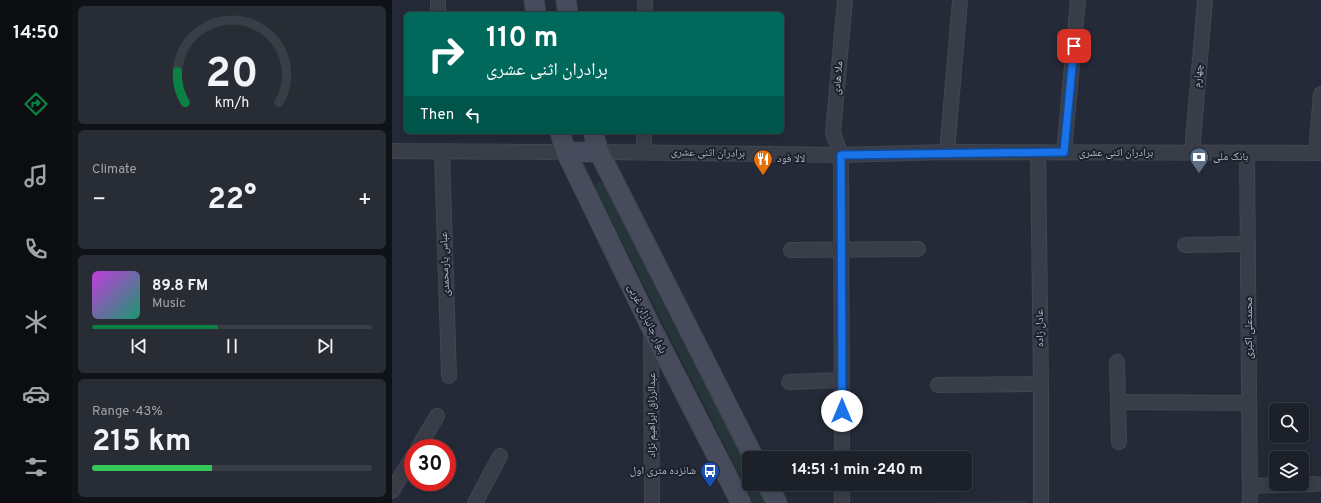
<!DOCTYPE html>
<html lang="en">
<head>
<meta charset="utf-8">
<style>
  body { margin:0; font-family:Overpass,"Noto Naskh Arabic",sans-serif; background:#282d35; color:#f1f3f6; height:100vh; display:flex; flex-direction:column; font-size:15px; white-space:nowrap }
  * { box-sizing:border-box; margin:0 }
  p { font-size:13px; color:#a0a3a8 }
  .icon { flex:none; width:22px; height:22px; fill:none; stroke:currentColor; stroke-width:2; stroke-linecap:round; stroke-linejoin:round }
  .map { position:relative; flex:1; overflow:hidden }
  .panel { display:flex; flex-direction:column; gap:6px; padding:6px; background:#0f1217; width:320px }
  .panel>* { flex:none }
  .top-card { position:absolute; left:12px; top:12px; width:380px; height:122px; border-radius:6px; box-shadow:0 2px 10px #0003,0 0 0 1px #393e46; background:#00695c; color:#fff; overflow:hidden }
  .controls { position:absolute; left:877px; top:403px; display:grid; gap:8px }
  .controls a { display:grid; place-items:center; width:40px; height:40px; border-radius:6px; background:#1b2029; box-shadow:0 2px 10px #0003,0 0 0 1px #393e46; font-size:20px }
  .speed { position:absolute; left:12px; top:439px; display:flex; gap:8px; font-size:20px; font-weight:700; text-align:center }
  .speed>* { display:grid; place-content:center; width:52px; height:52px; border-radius:50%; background:#1b2029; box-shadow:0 2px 10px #0003,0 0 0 1px #393e46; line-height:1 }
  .speed .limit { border:6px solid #d22; background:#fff; color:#111 }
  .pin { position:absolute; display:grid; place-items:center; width:34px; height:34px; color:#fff; margin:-17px; border-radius:8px; box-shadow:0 2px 6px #0006 }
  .me { position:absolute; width:44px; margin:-22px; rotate:0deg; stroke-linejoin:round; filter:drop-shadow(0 0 3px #0008) }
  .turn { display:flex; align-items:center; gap:14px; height:84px; padding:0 16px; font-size:18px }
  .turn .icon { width:52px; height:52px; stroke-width:2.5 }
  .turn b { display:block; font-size:28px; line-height:34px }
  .then { display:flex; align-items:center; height:38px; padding:0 16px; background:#0003; gap:8px; font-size:15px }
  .big { font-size:30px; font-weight:700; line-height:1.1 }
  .panel .tile { flex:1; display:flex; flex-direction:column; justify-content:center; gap:6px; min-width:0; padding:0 14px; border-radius:6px; background:#282d35 }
  .panel .dial { align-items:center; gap:0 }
  .dial svg { height:104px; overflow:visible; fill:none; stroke:#393e46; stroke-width:7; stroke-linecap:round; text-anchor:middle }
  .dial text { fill:#f1f3f6; stroke:none }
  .song { display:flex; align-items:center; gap:12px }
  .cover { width:48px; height:48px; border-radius:6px; background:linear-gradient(135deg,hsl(290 70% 55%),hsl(160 70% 35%)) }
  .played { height:4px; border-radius:2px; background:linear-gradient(90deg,#0b8043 45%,#393e46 45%) }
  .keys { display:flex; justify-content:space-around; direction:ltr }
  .heat { display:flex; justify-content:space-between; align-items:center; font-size:22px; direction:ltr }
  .charge { height:6px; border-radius:3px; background:linear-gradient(90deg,#34c759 43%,#393e46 0) }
  .trip { position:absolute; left:350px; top:451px; width:230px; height:40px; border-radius:6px; background:#1b2029; box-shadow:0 2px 10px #0003,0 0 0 1px #393e46; font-weight:700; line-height:40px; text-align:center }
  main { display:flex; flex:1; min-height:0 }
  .dock { display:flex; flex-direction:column; width:72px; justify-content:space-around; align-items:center; background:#0b0d10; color:#a0a3a8 }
  .dock .icon { width:28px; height:28px }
  .dock .selected { color:#0b8043 }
  .dock b { font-size:18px; color:#f1f3f6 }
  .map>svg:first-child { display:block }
  .green { fill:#263539 }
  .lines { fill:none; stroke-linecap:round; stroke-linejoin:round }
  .minor-casing { stroke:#414651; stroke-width:16 }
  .secondary-casing { stroke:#414651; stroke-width:21 }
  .minor { stroke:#383d48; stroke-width:14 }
  .secondary { stroke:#464c5b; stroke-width:19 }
  .route-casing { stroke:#114b97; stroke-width:10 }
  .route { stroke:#1a73e8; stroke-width:7 }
  .labels { text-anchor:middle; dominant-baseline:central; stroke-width:4; stroke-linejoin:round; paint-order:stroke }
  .street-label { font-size:11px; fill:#b3b8c4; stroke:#1d222d }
  .poi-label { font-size:11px; fill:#b3b8c4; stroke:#1d222d; text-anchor:start }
</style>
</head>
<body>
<main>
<nav class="dock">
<b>14:50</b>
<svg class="icon selected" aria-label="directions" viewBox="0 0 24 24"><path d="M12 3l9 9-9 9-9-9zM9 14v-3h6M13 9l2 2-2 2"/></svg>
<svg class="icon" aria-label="music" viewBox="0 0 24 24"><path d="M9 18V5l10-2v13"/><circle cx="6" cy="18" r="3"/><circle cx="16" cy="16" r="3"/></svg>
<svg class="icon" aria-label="phone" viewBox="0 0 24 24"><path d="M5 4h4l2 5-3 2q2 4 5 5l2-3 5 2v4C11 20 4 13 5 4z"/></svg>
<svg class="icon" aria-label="climate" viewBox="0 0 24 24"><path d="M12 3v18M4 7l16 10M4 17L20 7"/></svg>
<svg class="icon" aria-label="car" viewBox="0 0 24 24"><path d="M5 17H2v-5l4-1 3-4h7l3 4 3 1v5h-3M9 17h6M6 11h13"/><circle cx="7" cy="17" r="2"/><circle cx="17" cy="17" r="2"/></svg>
<svg class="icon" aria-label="filters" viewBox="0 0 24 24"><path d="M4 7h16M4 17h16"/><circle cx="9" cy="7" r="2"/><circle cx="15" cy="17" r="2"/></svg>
</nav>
<section class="panel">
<div class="tile dial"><svg viewBox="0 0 100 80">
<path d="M14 69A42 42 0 1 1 86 69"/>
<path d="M14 69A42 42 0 0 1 8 45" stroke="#0b8043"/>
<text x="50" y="56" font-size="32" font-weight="700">20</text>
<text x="50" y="72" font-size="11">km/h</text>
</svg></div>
<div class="tile"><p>Climate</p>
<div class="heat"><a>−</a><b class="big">22°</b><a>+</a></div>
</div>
<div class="tile">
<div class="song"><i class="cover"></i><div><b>89.8 FM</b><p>Music</p></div></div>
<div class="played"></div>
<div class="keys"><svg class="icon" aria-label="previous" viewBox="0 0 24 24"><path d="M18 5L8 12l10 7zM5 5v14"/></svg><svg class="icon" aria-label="pause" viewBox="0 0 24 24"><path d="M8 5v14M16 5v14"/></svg><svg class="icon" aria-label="next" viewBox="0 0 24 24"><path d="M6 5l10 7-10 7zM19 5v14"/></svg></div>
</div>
<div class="tile"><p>Range · 43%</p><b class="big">215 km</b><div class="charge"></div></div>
</section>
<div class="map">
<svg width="929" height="503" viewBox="0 0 929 503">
  <rect width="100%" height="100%" fill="#242a37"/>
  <!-- green -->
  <g class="green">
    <polygon points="208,182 213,184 217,190 357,468 357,484 365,484 375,503 362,503 204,190 203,184"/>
    <polygon points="637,500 637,503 520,503"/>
  </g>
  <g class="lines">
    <defs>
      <g id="minor">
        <polyline points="46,0 46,14"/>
        <polyline points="253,14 253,0"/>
        <polyline points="0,151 174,152"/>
        <polyline points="50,152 57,376"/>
        <polyline points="207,152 449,155 555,152 929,153"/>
        <polyline points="252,152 252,132"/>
        <polyline points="555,152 568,0"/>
        <polyline points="646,152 649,384 649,503"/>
        <polyline points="672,152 686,0"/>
        <polyline points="800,153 813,0"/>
        <polyline points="855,153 858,503"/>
        <polyline points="924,153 929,94"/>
        <polyline points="793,245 856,244"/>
        <polyline points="399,250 526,249"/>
        <polyline points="259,330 260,503"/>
        <polyline points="725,362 727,442"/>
        <polyline points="397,382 450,380"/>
        <polyline points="546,385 649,384"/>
        <polyline points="726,402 857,403"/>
        <polyline points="26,448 45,416"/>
        <polyline points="450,458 449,155 441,133 453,0"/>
        <polyline points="450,484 450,503"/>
        <polyline points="858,486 924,484"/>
        <polyline points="0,491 21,456"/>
        <polyline points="83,503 108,456"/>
      </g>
      <g id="secondary">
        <polyline points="142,0 144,14"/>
        <polyline points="174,0 176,14"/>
        <polyline points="168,132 174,152 259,327 349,503"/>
        <polyline points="201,132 207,152 362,458"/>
        <polyline points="174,152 207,152"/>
        <polyline points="375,484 385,503"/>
      </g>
    </defs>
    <!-- minor casing -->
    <use href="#minor" class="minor-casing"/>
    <!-- secondary casing -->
    <use href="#secondary" class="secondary-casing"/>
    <!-- minor -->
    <use href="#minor" class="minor"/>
    <!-- secondary -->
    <use href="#secondary" class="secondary"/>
  </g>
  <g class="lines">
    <defs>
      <polyline id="route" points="450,411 449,155 672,152 682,46"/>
    </defs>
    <!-- route casing -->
    <use href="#route" class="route-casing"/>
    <!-- route -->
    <use href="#route" class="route"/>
  </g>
  <!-- icons -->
  <defs>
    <symbol id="bank-pin" viewBox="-11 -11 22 30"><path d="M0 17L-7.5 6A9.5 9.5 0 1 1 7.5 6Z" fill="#5c6f8a" stroke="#1d222d"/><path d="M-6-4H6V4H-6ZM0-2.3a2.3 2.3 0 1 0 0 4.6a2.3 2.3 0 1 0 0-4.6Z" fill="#fff"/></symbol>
    <symbol id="restaurant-pin" viewBox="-11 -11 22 30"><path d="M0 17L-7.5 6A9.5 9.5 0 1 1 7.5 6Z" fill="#e8710a" stroke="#1d222d"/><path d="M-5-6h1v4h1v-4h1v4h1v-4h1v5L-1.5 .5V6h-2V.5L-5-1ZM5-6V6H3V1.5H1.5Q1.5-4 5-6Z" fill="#fff"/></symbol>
    <symbol id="bus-pin" viewBox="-11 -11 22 30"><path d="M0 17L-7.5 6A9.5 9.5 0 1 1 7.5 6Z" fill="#1a4fb4" stroke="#1d222d"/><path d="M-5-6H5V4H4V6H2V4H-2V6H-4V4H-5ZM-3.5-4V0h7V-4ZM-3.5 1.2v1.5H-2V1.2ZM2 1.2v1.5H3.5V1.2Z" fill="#fff"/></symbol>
  </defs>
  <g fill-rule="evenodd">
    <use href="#bank-pin" x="796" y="146" width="22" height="30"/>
    <use href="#restaurant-pin" x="360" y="148" width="22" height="30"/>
    <use href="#bus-pin" x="307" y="460" width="22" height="30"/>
  </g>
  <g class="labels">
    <!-- street labels -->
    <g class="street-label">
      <text transform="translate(806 76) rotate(-85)">چهارم</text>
      <text transform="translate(446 78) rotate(-85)">ملا هادی</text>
      <text transform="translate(316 153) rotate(1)">برادران اثنی عشری</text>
      <text x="724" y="153">برادران اثنی عشری</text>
      <text transform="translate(53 264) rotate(-92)">عباس یارمحمدی</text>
      <text transform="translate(255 319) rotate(64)">بلوار جانبازان غربی</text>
      <text transform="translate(648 328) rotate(-91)">عادل زاده</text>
      <text transform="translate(857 328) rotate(-90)">محمدعلی اکبری</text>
      <text transform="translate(260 415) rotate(-90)">عبدالرزاق ابراهیم نژاد</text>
    </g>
    <!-- poi labels -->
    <g class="poi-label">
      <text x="821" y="157">بانک ملی</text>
      <text x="385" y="159">لالا فود</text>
      <text x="304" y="471" text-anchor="end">شانزده متری اول</text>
    </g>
  </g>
</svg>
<div class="controls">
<a><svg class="icon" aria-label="search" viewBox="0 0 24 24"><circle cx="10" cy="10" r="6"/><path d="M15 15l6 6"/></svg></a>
<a><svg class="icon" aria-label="layers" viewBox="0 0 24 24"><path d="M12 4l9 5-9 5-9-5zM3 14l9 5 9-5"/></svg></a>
</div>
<div class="speed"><div class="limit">30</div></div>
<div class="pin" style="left:682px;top:46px;background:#d93025"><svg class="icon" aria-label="arrive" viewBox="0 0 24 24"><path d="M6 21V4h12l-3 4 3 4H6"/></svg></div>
<svg class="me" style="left:450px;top:411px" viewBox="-20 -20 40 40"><circle r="19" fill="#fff"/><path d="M0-13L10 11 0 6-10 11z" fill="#1a73e8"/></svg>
<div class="trip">14:51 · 1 min · 240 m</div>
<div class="top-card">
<div class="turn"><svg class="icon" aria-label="right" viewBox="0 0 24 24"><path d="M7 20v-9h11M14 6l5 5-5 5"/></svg><div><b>110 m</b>برادران اثنی عشری</div></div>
<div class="then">Then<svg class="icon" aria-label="left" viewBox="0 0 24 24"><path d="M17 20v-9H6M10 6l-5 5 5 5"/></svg></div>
</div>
</div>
</main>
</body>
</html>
